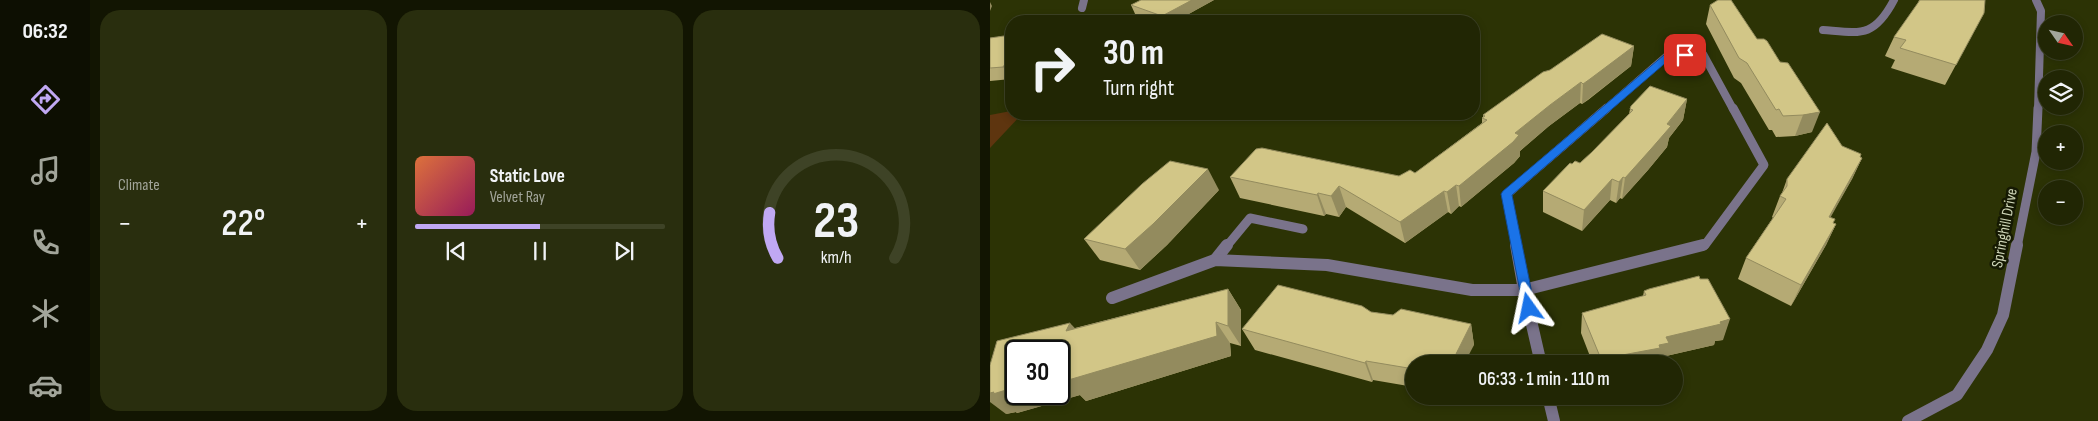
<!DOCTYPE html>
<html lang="en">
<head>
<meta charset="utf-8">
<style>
  body { margin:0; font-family:"Sofia Sans Condensed",sans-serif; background:#292e0e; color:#f1f3f6; height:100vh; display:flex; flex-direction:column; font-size:19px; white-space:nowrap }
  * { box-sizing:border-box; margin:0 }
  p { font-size:16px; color:#a2a59a }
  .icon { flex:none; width:28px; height:28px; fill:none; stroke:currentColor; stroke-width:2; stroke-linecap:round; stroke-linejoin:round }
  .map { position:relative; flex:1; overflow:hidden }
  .details { display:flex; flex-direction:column; gap:10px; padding:10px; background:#121502; width:900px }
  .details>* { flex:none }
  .hud { position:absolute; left:15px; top:15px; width:475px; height:105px; border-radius:20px; box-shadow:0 2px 8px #0003,0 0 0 1px #3e4326; background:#212604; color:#f1f3f6; overflow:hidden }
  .needle { width:32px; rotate:124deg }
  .controls { position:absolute; left:1048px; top:15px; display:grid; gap:10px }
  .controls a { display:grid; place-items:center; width:45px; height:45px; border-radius:50%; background:#212604; box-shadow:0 2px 8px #0003,0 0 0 1px #3e4326; font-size:25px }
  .speed { position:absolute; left:15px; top:340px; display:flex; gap:10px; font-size:25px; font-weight:700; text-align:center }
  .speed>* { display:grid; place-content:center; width:65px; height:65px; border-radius:50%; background:#212604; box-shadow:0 2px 8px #0003,0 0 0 1px #3e4326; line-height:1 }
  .speed .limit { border:2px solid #111; border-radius:8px; background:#fff; color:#111 }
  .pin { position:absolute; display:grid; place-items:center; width:42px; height:42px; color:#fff; margin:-21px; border-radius:10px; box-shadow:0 2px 8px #0006 }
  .me { position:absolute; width:55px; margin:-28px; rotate:348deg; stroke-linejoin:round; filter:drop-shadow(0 0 4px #0008) }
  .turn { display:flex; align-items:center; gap:18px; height:105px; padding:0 15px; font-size:22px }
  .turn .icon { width:65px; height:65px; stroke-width:2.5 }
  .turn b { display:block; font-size:35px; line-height:42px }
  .big { font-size:38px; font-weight:600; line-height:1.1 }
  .details .tile { flex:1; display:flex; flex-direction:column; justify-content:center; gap:8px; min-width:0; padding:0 18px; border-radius:20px; background:#292e0e }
  .details .dial { align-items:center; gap:0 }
  .dial svg { height:130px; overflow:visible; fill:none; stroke:#3e4326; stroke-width:7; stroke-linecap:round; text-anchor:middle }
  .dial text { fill:#f1f3f6; stroke:none }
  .song { display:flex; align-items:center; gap:15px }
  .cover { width:60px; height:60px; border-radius:8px; background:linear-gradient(135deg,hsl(20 70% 55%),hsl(330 70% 35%)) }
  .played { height:5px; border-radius:2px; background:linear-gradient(90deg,#c0a8f3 50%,#3e4326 50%) }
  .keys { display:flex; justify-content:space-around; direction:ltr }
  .heat { display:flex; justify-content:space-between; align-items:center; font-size:28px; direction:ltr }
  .details .tiles { flex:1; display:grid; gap:10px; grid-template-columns:repeat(3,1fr) }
  .trip { position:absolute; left:415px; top:355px; width:278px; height:50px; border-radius:25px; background:#212604; box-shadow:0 2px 8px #0003,0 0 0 1px #3e4326; font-weight:600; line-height:50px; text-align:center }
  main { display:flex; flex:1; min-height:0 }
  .dock { display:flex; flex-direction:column; width:90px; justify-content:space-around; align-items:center; background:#0d0f02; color:#a2a59a }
  .dock .icon { width:35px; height:35px }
  .dock .selected { color:#c0a8f3 }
  .dock b { font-size:22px; color:#f1f3f6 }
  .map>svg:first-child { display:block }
  .green { fill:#5e350f }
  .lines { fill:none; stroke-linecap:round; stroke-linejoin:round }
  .minor-far2 { stroke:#7a738b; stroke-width:8 }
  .minor-far1 { stroke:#7a738b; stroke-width:9 }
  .minor { stroke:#7a738b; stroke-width:12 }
  .wall { fill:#b5aa74 }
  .shaded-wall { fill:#938b5e }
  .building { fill:#d2c687; stroke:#938b5e }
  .route { fill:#1a73e8; stroke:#114b97 }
  .labels { text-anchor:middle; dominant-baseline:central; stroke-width:5; stroke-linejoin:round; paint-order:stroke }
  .street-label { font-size:16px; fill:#ced5b7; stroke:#151903 }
</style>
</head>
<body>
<main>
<nav class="dock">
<b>06:32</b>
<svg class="icon selected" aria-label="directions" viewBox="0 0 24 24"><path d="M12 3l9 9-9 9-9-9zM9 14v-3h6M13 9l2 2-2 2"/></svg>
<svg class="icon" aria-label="music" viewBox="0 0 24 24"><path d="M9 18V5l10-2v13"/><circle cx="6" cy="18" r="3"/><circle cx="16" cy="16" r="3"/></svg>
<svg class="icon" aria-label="phone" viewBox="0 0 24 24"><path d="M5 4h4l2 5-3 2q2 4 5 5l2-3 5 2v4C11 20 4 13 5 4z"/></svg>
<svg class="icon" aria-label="climate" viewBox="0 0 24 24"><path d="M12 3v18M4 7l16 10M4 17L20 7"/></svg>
<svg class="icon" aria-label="car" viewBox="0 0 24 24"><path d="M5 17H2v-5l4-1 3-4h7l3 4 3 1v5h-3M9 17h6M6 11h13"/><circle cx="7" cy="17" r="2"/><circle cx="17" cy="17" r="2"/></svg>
</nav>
<section class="details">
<div class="tiles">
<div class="tile"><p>Climate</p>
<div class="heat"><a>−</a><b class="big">22°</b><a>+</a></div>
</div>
<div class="tile">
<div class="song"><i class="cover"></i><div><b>Static Love</b><p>Velvet Ray</p></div></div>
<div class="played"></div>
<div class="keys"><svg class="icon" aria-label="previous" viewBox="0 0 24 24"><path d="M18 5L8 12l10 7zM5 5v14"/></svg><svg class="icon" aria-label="pause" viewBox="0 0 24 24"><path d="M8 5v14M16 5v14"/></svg><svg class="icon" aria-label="next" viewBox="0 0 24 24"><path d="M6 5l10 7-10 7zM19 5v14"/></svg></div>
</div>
<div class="tile dial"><svg viewBox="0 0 100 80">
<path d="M14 69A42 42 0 1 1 86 69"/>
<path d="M14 69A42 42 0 0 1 9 41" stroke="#c0a8f3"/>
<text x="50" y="56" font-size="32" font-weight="700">23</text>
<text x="50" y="72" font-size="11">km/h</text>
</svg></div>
</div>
</section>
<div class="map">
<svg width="1108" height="421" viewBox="0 0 1108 421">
  <rect width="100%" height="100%" fill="#2c3305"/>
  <!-- green -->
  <polygon class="green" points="21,111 21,114 32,114 0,148 0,115"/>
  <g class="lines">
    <!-- minor-far2 -->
    <g class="minor-far2">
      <polyline points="1046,0 1051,11 1048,109"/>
      <polyline points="92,8 94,0"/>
      <path d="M833 30C871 33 884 38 904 0"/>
      <polyline points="616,109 677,56 713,54 743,109"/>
    </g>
    <!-- minor-far1 -->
    <g class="minor-far1">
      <polyline points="236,247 260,218 313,229"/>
      <polyline points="526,247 517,194 617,108"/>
      <polyline points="708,247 715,245 774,165 743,108"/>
      <polyline points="1027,247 1046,152 1048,108"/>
    </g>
    <!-- minor -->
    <g class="minor">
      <polyline points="526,245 534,290"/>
      <polyline points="225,260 237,245"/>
      <polyline points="534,290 551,364"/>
      <polyline points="534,290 713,245"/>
      <polyline points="122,298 225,260 337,265 482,290 534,290"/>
      <polyline points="558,396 564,421"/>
      <polyline points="918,421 967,395 997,350 1013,315 1027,245"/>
    </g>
  </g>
  <!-- wall -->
  <g class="wall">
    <polygon points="224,0 186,21 162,21 146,16 141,5"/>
    <polygon points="929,0 995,0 994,13 955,85 901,68 905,60 895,56 904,37 928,4"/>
    <polygon points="720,5 767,39 774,39 822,132 805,136 786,137 782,130 779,130 751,83 744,78 716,24"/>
    <polygon points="21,35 21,79 0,81 0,38"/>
    <polygon points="644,46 641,66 598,100 592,104 590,103 559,126 530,151 530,156 524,163 471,207 469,206 461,214 458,212 415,243 356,207 349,217 336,214 334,216 250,198 240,177 409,176 425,173 492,123 492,118 493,117 493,115 560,70"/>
    <polygon points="697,99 693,120 679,138 677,147 658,170 632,199 630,198 626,203 620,200 592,231 553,212 553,191 582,164 590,163 602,152 639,114 640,109"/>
    <polygon points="852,146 872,158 862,179 840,217 843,223 846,224 836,245 801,306 748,279 756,258 783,218 782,217 790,196 792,193 797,179"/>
    <polygon points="229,190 177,245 150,270 110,260 94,239"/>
    <polygon points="238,289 251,310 251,346 240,343 241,356 96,401 90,395 27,413 26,412 16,414 85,328"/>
    <polygon points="654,291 733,340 725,341 724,345 676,356 674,363 671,364 603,364 591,333 592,313 653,296"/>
    <polygon points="381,312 403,315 481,324 484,345 424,364 424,387 383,380 382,382 265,350 252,329"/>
  </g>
  <!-- shaded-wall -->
  <g class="shaded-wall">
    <polygon points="202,0 224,0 186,21 175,21 172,16"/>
    <polygon points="0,2 2,6 0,11"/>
    <polygon points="644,46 641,66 592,104 593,84"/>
    <polygon points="21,55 21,78 13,67"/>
    <polygon points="591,82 590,103 559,126 530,151 530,156 524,163 471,207 469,186 525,133 560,105"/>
    <polygon points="697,99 693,120 679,138 677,147 658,170 632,199 635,178"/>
    <polygon points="830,112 822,132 805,136 813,115"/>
    <polygon points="872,158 862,179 829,238 839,217"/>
    <polygon points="218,169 229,190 177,245 150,270 135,249"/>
    <polygon points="633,177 630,198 626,203 629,182"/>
    <polygon points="622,179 620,200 592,231 594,210"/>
    <polygon points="466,185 469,206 461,214 457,192"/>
    <polygon points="349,186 356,207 349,217 341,196"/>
    <polygon points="454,191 458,212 415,243 410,222"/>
    <polygon points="328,193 336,214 334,216 327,195"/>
    <polygon points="846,224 836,245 801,306 811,285"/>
    <polygon points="238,289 251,310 251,346 238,326"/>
    <polygon points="740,319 733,340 725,341 724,345 676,356 674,363 611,364 611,359 676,337"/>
    <polygon points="226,322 240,343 241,356 96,401 90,395 27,413 26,412 16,414 0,402 0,393 26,387 26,394 69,394 69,376"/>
    <polygon points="80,323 99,343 76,331"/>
    <polygon points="481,324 484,345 474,364 461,364"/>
    <polygon points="376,361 383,380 382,382 375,363"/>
  </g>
  <!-- building -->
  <g class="building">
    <polygon points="151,0 202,0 172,16 141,5"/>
    <polygon points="728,0 741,0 767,39 774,39 777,41 790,62 798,63 830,112 813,115 793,116 789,109 786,110 757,63 749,58 720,5"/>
    <polygon points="930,0 995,0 994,13 966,65 910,48 916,40 904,37"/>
    <polygon points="612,34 644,46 600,79 593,84 591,82 560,105 525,133 529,135 523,142 469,186 466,185 457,192 454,191 410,222 349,186 341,196 328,193 327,195 240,177 266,149 272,148 409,176 420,170 425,173 497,120 492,118 495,116 493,115 553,72 560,70"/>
    <polygon points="21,35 21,55 13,67 0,68 0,38"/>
    <polygon points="660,86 697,99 677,124 681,126 661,149 635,178 633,177 629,182 622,179 594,210 553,191 580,163 582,164 585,161 590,163 602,152 643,110 640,109 641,106"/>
    <polygon points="837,123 852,146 871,154 870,157 872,158 839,217 845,219 843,223 846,224 811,285 756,258 796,199 790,196 797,186 797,179"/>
    <polygon points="180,161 218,169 163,224 135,249 94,239 152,184"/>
    <polygon points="709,276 710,279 718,279 740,319 730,322 731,324 676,337 679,343 669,345 670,348 611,359 592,313 656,295 654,291 659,289"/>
    <polygon points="288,285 372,306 381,312 403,315 411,309 481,324 461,364 424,364 424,369 376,361 375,363 252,329"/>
    <polygon points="238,289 238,326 226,322 227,336 75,381 76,374 69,376 69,351 26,351 26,387 3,394 4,392 0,393 0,365 7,341 80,323 76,331"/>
  </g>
  <!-- route -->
  <polygon class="route" points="695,53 699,55 698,57 680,59 522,195 545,308 543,312 539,314 534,312 511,194 513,191 674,55"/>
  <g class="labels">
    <!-- street labels -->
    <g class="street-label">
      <text transform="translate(1015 228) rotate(-79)">Springhill Drive</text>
    </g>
  </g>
</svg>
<div class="controls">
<a><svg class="needle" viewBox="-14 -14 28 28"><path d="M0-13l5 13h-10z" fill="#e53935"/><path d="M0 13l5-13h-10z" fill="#a2a59a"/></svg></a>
<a><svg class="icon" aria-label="layers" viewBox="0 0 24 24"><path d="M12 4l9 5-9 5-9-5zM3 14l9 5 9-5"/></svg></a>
<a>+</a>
<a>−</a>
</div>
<div class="speed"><div class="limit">30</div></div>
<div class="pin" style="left:695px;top:55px;background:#d93025"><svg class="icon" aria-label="arrive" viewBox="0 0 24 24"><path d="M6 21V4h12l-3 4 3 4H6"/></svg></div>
<svg class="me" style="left:539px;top:308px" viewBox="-20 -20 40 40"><path d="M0-17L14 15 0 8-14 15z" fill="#1a73e8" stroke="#fff" stroke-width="4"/></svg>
<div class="trip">06:33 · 1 min · 110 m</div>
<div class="hud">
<div class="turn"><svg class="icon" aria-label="right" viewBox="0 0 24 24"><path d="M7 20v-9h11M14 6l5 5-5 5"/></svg><div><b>30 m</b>Turn right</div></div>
</div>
</div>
</main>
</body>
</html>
